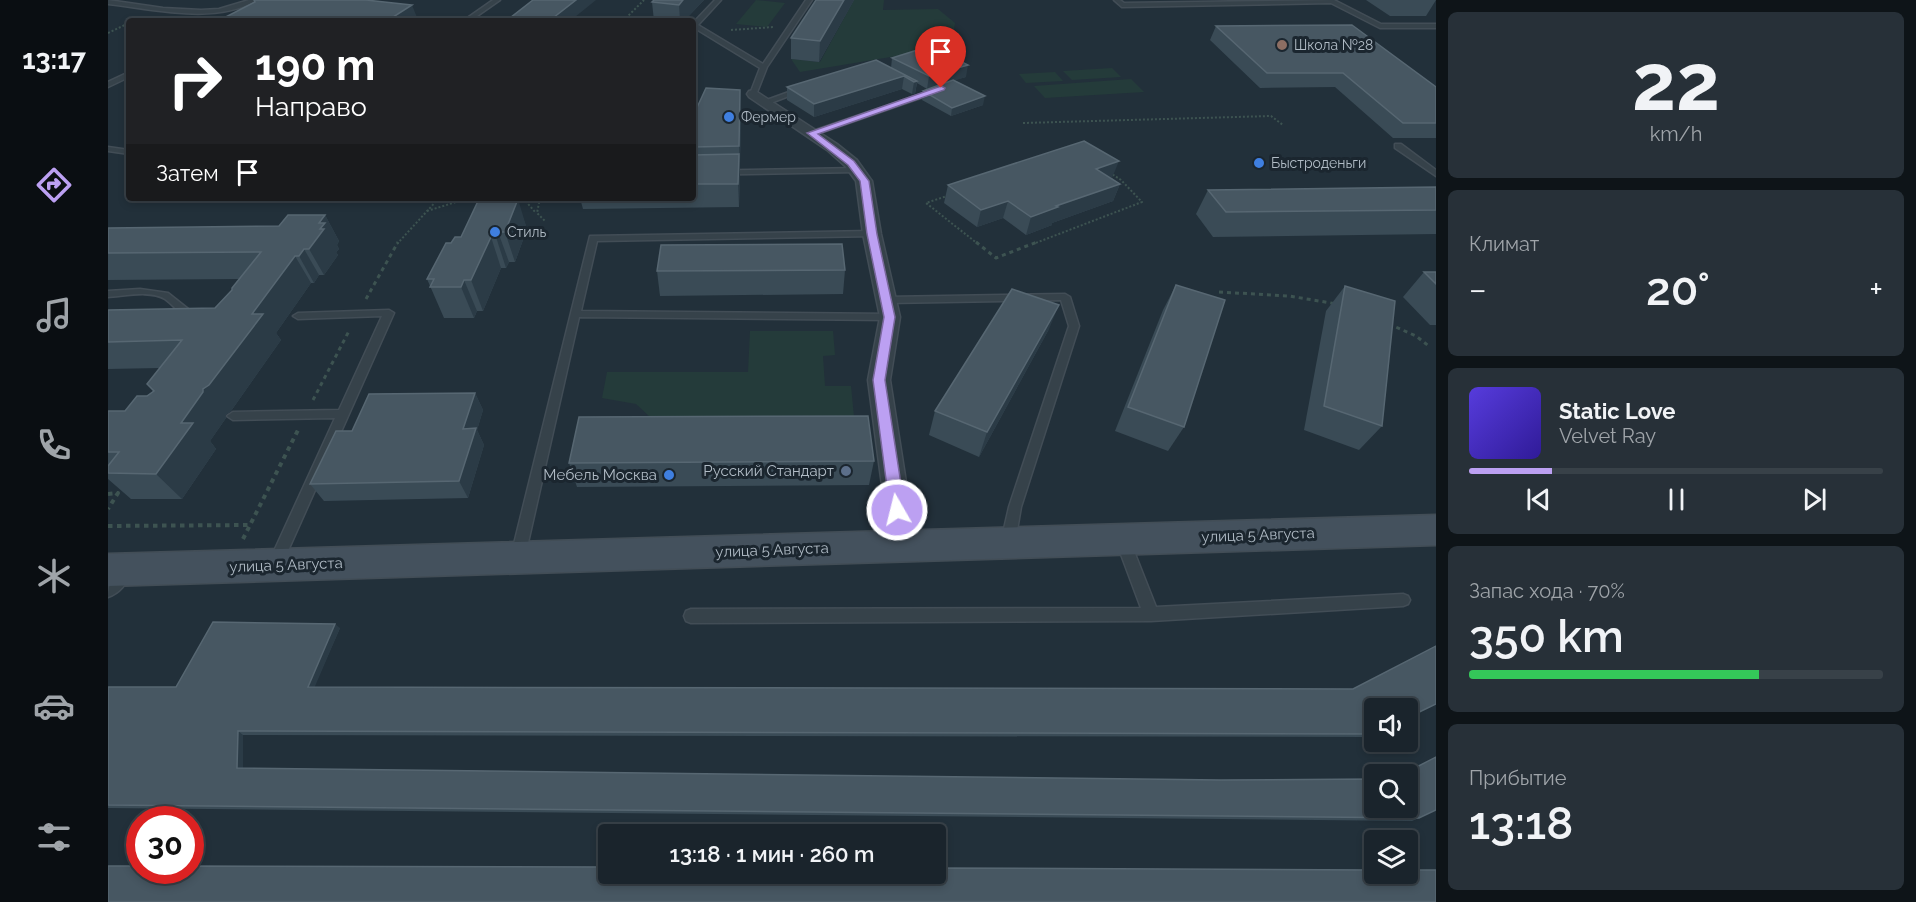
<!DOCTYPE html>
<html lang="ru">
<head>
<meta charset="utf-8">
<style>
  body { margin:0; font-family:Raleway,sans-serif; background:#273038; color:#f1f3f6; height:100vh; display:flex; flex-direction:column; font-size:22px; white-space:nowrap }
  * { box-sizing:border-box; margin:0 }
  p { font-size:20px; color:#9fa4a9 }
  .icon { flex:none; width:33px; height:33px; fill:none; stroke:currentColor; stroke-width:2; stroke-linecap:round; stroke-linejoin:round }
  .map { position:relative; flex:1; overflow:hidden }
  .sheet { display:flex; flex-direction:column; gap:12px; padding:12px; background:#0e1418; width:480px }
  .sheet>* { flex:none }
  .banner { position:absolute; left:18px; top:18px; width:570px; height:183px; border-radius:6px; box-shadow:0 3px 9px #0003,0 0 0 2px #384148; background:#202124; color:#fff; overflow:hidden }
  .fabs { position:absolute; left:1256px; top:698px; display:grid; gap:12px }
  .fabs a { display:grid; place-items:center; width:54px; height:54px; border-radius:6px; background:#1a242c; box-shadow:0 3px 9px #0003,0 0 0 2px #384148; font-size:30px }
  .speed { position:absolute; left:18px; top:806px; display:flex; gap:12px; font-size:30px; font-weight:700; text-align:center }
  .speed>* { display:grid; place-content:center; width:78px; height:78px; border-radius:50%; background:#1a242c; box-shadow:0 3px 9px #0003,0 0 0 2px #384148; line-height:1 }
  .speed .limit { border:9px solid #d22; background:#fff; color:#111 }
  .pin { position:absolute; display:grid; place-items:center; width:51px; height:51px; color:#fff; margin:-62px -26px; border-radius:50% 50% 50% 0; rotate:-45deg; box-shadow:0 0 6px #0007 }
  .pin .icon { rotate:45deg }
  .me { position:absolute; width:66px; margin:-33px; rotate:352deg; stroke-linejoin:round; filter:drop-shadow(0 0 4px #0008) }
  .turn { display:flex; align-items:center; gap:21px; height:126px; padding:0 30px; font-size:27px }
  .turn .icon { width:78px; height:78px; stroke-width:2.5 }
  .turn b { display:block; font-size:42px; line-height:51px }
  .then { display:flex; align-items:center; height:57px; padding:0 30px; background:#0003; gap:12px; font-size:22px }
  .big { font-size:45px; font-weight:600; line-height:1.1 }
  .sheet .tile { flex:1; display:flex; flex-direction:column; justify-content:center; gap:9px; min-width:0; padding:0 21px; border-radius:9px; background:#273038 }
  .sheet .dial { align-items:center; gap:0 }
  .dial b { font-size:78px; line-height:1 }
  .song { display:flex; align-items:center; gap:18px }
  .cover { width:72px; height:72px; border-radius:9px; background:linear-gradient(135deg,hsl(250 70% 55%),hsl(250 70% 35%)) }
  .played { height:6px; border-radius:3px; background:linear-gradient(90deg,#bca0f2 20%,#384148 20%) }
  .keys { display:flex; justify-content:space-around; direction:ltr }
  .heat { display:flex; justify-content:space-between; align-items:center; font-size:33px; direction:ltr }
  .charge { height:9px; border-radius:4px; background:linear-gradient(90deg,#34c759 70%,#384148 0) }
  .trip { position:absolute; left:490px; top:824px; width:348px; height:60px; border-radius:6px; background:#1a242c; box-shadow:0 3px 9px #0003,0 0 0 2px #384148; font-weight:600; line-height:60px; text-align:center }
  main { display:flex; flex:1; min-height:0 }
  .tabs { display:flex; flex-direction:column; width:108px; justify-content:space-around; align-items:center; background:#0a0e12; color:#9fa4a9 }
  .tabs .icon { width:42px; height:42px }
  .tabs .selected { color:#bca0f2 }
  .tabs b { font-size:27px; color:#f1f3f6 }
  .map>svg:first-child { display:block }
  .green { fill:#243b3a }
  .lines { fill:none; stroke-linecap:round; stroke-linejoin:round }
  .lane-casing { stroke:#424d56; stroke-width:3 }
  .street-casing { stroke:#424d56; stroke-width:3 }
  .secondary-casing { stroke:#424d56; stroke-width:3 }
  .path-far2 { stroke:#3d5351; stroke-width:2; stroke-dasharray:2 2; stroke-linecap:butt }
  .path-far1 { stroke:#3d5351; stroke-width:3; stroke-dasharray:4 4; stroke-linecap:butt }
  .path { stroke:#3d5351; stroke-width:4; stroke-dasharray:4.5 4.5; stroke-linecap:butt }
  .lane { fill:#36424a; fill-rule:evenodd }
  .street { fill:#36424a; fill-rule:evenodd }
  .secondary { fill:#44515d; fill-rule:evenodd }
  .wall { fill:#3a4b56 }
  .shaded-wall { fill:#2b3b46 }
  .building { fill:#475762; stroke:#576772; stroke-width:1.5 }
  .route { fill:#bca0f2; stroke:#7a689d; stroke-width:1.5 }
  .education-dot { fill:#8d6e63; stroke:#1b262f; stroke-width:2 }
  .shop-dot { fill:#3f7fe0; stroke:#1b262f; stroke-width:2 }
  .service-dot { fill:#5c6f8a; stroke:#1b262f; stroke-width:2 }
  .labels { text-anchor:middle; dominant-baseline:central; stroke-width:6; stroke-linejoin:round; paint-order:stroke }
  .far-poi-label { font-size:14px; fill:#b1bcc6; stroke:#1b262f; text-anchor:start }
  .poi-label { font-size:15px; fill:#b1bcc6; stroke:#1b262f; text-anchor:end }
  .street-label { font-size:15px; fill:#b1bcc6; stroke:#1b262f }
</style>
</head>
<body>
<main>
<nav class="tabs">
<b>13:17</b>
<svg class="icon selected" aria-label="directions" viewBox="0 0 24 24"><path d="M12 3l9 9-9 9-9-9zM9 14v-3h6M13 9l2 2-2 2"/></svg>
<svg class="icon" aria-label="music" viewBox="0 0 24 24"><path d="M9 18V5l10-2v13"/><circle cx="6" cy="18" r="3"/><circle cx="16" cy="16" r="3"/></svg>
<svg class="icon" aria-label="phone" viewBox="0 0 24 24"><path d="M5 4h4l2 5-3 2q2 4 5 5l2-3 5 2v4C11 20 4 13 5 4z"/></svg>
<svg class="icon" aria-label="climate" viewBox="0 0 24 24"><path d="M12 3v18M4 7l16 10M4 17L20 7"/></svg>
<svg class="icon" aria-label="car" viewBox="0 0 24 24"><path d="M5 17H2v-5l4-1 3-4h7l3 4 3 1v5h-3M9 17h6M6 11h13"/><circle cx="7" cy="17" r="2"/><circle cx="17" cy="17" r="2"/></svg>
<svg class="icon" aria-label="filters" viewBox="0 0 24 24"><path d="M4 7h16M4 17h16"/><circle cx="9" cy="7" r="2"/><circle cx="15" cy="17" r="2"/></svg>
</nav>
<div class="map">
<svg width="1328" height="902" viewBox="0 0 1328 902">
  <rect width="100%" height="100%" fill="#22303a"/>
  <!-- green -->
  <g class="green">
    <polygon points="648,0 677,3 659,27 628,24"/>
    <polygon points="746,0 776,0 775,10 830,9 847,23 843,47 692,72 683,59 712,62"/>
    <polygon points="1004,68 1013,77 964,80 955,71"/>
    <polygon points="947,72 955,81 918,83 911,74"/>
    <polygon points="1023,79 1036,92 937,98 926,86"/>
    <polygon points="642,331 725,331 727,355 715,356 717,386 743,386 748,437 541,416 528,404 494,398 499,372 640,372"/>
  </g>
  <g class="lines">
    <defs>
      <g id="lane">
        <path d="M0 0 55 8 93 10 111 9 141 0H149C108 25 45 9 0 4Z"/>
        <polygon points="385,0 392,0 362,21 355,21"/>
        <polygon points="607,0 613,0 590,25 655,64 698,0 704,0 659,67 648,95 642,94 652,68 585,27 585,23"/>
        <polygon points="1006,0 1012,0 1016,3 1226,0 1273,24 1328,24 1328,28 1272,28 1223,3 1014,7"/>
        <polygon points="21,72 21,77 0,87 0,82"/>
        <polygon points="692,88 695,90 694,91 660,104 653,102"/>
        <polygon points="819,92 823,94 821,95 706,135 699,133"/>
        <polygon points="1287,144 1293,144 1328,170 1328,176 1287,148"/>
        <polygon points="0,147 21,150 21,154 0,151"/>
        <polygon points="751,168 751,172 748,172 585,175 585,171"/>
        <polygon points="764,231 767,232 767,236 489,241 473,311 782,314 787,317 782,320 471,317 417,556 415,560 410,562 405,560 403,556 482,236"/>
        <path d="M32 289 60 293 89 316 84 319C72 316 67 306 57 299 42 290 17 296 0 297V291Z"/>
        <polygon points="957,294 962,297 971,326 913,507 907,542 905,546 900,548 895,546 893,542 901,507 961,326 953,300 779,303 774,300 779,297"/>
        <polygon points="281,310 286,313 175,562 173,566 168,568 163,566 161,562 227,418 125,420 119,416 125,412 231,410 274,316 190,319 185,316 190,313"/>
        <polygon points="1015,535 1020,537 1022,541 1048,607 1295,594 1300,596 1302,600 1300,604 1295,606 1043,621 583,623 578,621 576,616 578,611 583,609 1033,608 1008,541 1010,537"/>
        <path d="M17 566 22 568 24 572C18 584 12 593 0 597 0 585 5 571 17 566Z"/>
      </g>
      <polygon id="street" points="646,90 729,144 749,160 764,181 773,234 792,317 782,380 808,546 804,554 795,557 786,554 782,546 760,380 772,317 755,234 748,181 737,166 719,150 641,97 639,94 641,91"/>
      <polygon id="secondary" points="1328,515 1328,545 0,586 0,554"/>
    </defs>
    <!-- lane casing -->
    <use href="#lane" class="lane-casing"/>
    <!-- street casing -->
    <use href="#street" class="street-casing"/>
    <!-- secondary casing -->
    <use href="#secondary" class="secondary-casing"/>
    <!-- path-far2 -->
    <g class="path-far2">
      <polyline points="515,21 536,0"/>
      <polyline points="623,30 666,27"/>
      <polyline points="0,33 21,23"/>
      <polyline points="915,123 1163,116 1175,125"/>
      <polyline points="415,198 428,213"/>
      <polyline points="432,198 429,213 437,221"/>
      <polyline points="319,211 361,198"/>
      <polyline points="289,244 331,198"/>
      <polyline points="870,244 818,203 971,152 1013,180 1034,202 925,244"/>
    </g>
    <!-- path-far1 -->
    <g class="path-far1">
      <polyline points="868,242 888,258 929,242"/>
      <polyline points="1111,292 1181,296 1229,304"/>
      <polyline points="258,299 290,242"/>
      <polyline points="1281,324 1308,336 1322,347"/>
      <polyline points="205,400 242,329"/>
    </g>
    <!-- path -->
    <g class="path">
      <polyline points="0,494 10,493 0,509"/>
      <polyline points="0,526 142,525"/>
      <polyline points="135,539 190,430"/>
    </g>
    <!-- lane -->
    <use href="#lane" class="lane"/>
    <!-- street -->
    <use href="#street" class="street"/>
    <!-- secondary -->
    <use href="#secondary" class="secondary"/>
  </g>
  <!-- wall -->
  <g class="wall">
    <polygon points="546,0 596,0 576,21 546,21 544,2"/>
    <polygon points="708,0 746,0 711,62 683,59 683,38"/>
    <polygon points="1258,0 1328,0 1318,16 1282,16"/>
    <polygon points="1108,26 1328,87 1328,138 1285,138 1227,87 1152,88 1102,40"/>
    <polygon points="784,58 858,77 846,80 875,105 843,116 814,100 815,91 833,84 819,89 809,83 807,94 804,94 794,89 706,117 679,100 679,87 783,68"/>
    <polygon points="633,111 631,207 475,209 472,198 585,198 585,114"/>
    <polygon points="1004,178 1012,184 1005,201 944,223 944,225 918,235 895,218 869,227 836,203 840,185"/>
    <polygon points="1328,187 1328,234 1105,237 1088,214 1100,190"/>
    <polygon points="377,198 408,198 419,229 407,262 401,262 398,268 393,268 375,311 369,311 366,318 336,318 319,279 343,243 353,237"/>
    <polygon points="217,215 231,241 229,245 231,249 228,252 230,255 216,275 211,275 206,283 203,283 168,333 173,340 123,411 117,415 118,418 102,441 108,449 74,499 23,499 0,479 0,411 17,411 45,391 39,384 52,368 0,369 0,310 107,308 124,290 131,279 0,280 0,228 171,226"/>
    <polygon points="737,270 735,294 552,296 549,271"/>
    <polygon points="1316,272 1328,272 1328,325 1322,325 1295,297"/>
    <polygon points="1068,285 1076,427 1060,451 1007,431 1055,310"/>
    <polygon points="1237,286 1274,426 1251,450 1196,430 1218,311"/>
    <polygon points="941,329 871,457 821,435 827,411"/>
    <polygon points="367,393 375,410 369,430 376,445 360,498 216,501 202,484 244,431"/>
    <polygon points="766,461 761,485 469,487 461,463"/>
    <polygon points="232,628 206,687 1266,708 1266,735 1261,737 135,735 135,769 1311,818 1304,821 0,808 0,687 68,687"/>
  </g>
  <!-- shaded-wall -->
  <g class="shaded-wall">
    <polygon points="468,0 488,0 462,21 441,21"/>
    <polygon points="575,0 596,0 576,21 572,21 571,5"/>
    <polygon points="736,0 746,0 711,62 712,41"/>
    <polygon points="304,5 310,20 308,21 279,21"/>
    <polygon points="860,65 858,77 819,89 821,76"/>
    <polygon points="796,76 794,89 706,117 706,104"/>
    <polygon points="809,81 807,94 804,94 806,82"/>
    <polygon points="632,90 633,111 632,168 631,146"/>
    <polygon points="877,96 875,105 843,116 844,108"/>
    <polygon points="631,154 632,176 631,207 630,184"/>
    <polygon points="1011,161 1004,178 988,169"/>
    <polygon points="1012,184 1005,201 944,223 944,225 918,235 923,217 948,206"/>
    <polygon points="405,198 408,198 409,202 410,199 419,229 407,262 397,232"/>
    <polygon points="900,201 895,218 869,227 873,210"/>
    <polygon points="217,215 231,241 229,245 231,249 228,252 230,255 216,275 201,249 211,223"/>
    <polygon points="390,232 401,262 398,268 388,237"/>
    <polygon points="383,237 393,268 375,311 363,280"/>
    <polygon points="196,249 211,275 206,283 191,256"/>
    <polygon points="187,256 203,283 168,333 173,340 123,411 117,415 118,418 102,441 108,449 74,499 48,474 73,423 144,314"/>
    <polygon points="356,280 369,311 366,318 353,287"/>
    <polygon points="951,305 941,329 871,457 879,432"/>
    <polygon points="367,393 375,410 369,430 376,445 360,498 351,481 355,429"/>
    <polygon points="227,624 232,628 205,691 200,687"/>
    <polygon points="130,731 135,735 135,772 129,768"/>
  </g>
  <!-- building -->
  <g class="building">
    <polygon points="146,0 258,0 304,5 279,21 110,21 147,2"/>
    <polygon points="425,0 468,0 441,21 398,21"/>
    <polygon points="546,0 575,0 571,5 544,2"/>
    <polygon points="708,0 736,0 712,41 683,38"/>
    <polygon points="1244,25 1328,87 1328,123 1295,123 1235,73 1159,73 1108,26"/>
    <polygon points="822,46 860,65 821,76 784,58"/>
    <polygon points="768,60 809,81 806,82 796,76 706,104 679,87"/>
    <polygon points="845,80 877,96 844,108 815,91"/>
    <polygon points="598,88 632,90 631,146 585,147 585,114 586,114"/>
    <polygon points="976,141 1011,161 988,169 1012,184 948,206 950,207 923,217 900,201 873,210 840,185"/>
    <polygon points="631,154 630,184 585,184 585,155"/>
    <polygon points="1328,187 1328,210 1118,212 1100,190"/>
    <polygon points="377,198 405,198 405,199 410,199 397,232 390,232 388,237 383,237 363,280 356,280 353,287 322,287 326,279 319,279 338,243 343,243 347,237 353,237 371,199 377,199"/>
    <polygon points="180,215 217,215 211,223 217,223 212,229 216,229 201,249 196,249 191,256 187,256 144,314 155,314 101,385 95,389 95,392 73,423 85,423 48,474 0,473 0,466 11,452 0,452 0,411 17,411 29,396 39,396 46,391 39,384 74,340 0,342 0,310 107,308 124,290 124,288 153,252 0,253 0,228 171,226"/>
    <polygon points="734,244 737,270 549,271 553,245"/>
    <polygon points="1316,272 1328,272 1328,284"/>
    <polygon points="1068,285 1117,300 1076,427 1020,407"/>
    <polygon points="1237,286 1287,301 1274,426 1216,406"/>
    <polygon points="904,289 951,305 879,432 827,411"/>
    <polygon points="367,393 355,429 368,428 351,481 202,484 228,431 244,431 261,394"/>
    <polygon points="760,416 766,461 461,463 471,417"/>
    <polygon points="105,622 227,624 200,687 1245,689 1328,646 1328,704 1299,718 1299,708 1266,708 1266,734 130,731 129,768 1113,780 1266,779 1266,807 1299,807 1299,774 1295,774 1328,757 1328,810 1311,818 0,805 0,687 68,687"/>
    <polygon points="0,866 32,866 32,870 82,870 82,866 501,867 501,873 828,873 828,868 1266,870 1266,873 1299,873 1299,870 1328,870 1328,902 0,902"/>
  </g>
  <!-- route -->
  <polygon class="route" points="833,86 837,88 836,90 710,134 746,161 761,181 769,234 787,317 777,380 797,510 794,514 784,514 782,510 765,380 776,317 759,234 752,181 740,165 699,133"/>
  <!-- markers -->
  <circle class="education-dot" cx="1174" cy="45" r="6"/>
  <g class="shop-dot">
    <circle cx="621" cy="117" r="6"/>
    <circle cx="1151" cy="163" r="6"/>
    <circle cx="387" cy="232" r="6"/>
    <circle cx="561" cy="475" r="6"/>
  </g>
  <circle class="service-dot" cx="738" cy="471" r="6"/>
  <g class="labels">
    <!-- far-poi labels -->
    <g class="far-poi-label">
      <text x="1186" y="45">Школа №28</text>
      <text x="633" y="117">Фермер</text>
      <text x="1163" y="163">Быстроденьги</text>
      <text x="399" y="232">Стиль</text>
    </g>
    <!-- poi labels -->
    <g class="poi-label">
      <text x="726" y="471">Русский Стандарт</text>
      <text x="549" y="475">Мебель Москва</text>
    </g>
    <!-- street labels -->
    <g class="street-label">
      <text transform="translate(1150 535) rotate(-2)">улица 5 Августа</text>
      <text transform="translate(664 550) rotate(-2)">улица 5 Августа</text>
      <text transform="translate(178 565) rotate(-2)">улица 5 Августа</text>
    </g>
  </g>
</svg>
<div class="fabs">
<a><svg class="icon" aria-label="sound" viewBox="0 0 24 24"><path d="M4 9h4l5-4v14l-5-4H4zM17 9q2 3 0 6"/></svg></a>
<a><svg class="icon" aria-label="search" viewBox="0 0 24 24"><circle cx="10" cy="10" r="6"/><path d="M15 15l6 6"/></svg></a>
<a><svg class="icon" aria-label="layers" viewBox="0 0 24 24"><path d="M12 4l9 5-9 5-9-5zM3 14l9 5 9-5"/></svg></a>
</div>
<div class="speed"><div class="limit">30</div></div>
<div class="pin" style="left:833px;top:88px;background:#d93025"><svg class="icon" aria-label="arrive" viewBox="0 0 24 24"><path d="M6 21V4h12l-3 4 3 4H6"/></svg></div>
<svg class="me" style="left:789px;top:510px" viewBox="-20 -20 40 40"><circle r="17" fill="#bca0f2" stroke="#fff" stroke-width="3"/><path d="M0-11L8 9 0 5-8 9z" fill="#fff"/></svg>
<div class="trip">13:18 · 1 мин · 260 m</div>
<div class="banner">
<div class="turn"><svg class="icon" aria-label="right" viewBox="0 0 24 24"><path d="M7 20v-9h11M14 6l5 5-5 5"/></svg><div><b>190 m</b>Направо</div></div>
<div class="then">Затем<svg class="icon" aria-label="arrive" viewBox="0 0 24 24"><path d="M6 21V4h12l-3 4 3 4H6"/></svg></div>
</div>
</div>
<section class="sheet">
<div class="tile dial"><b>22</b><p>km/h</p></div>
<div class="tile"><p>Климат</p>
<div class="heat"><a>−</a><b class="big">20°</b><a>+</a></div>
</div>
<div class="tile">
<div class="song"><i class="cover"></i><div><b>Static Love</b><p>Velvet Ray</p></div></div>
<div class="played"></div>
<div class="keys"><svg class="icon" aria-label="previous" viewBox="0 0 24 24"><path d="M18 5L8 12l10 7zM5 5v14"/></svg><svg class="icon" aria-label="pause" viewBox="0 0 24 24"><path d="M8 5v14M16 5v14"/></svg><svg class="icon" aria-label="next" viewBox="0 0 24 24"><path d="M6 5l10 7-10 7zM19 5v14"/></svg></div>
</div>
<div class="tile"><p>Запас хода · 70%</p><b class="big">350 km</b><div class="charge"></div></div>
<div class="tile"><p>Прибытие</p><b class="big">13:18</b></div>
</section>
</main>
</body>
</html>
